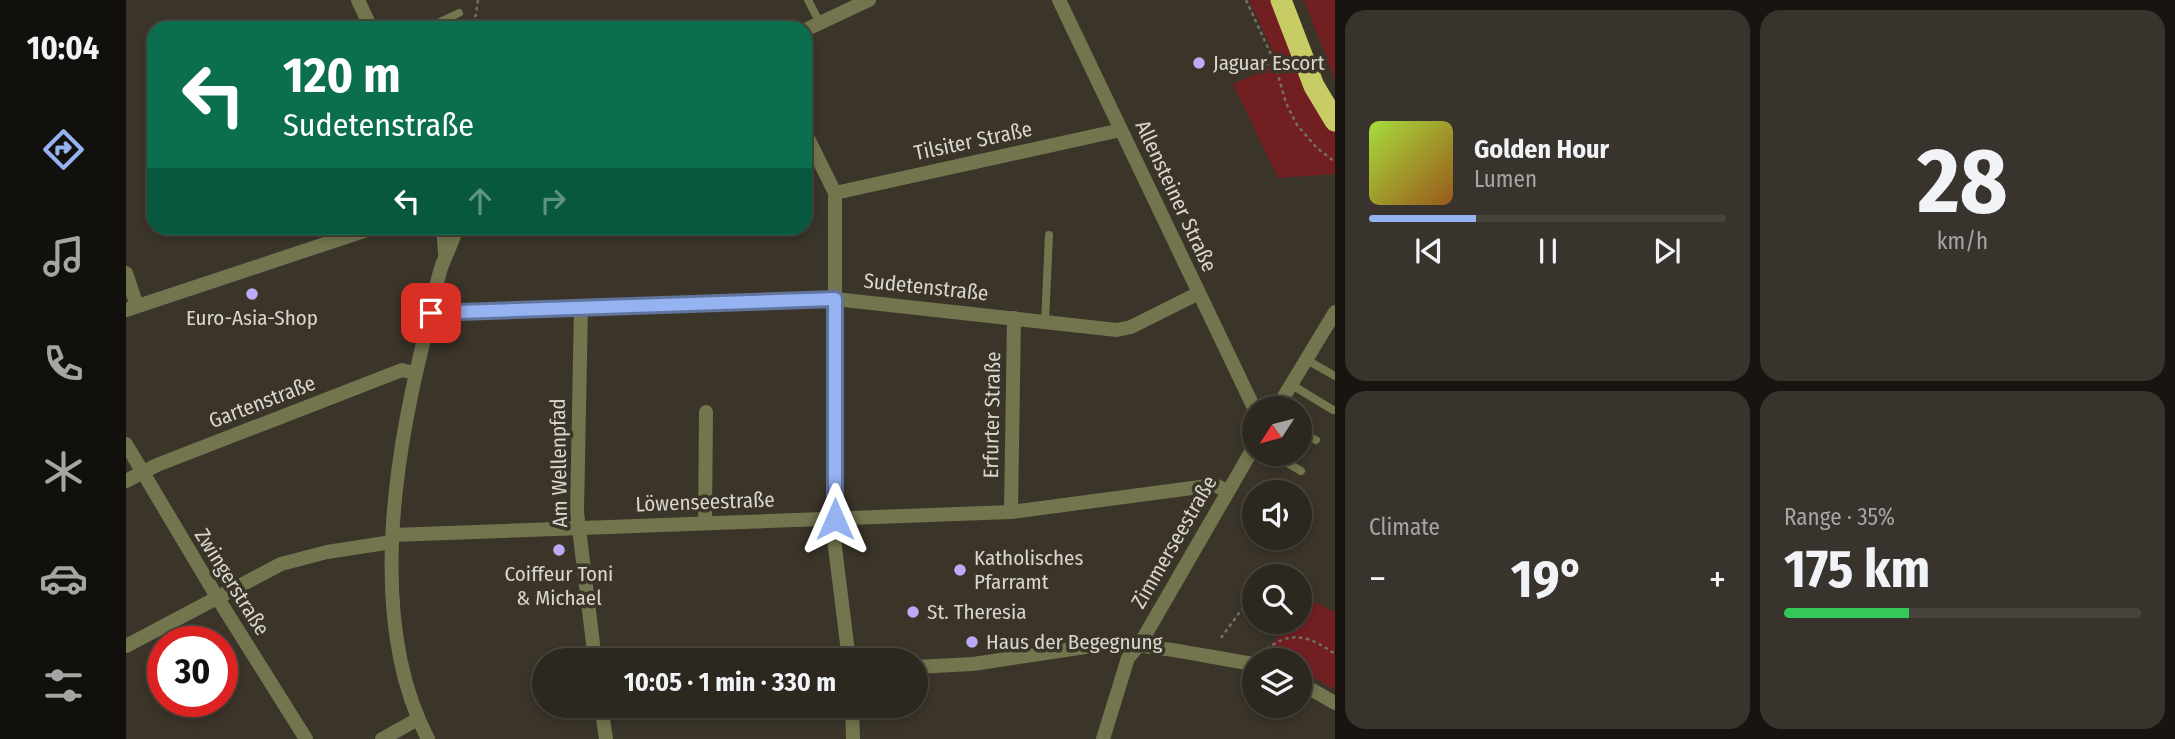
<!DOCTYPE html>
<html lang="en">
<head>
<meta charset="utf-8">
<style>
  body { margin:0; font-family:"Fira Sans Condensed",sans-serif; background:#38332c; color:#f1f3f6; height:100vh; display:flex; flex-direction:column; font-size:26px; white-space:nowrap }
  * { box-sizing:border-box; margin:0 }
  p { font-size:23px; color:#a6a5a4 }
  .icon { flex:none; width:38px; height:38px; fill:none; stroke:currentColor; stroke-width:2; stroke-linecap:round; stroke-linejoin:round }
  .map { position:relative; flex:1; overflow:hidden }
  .details { display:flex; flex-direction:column; gap:10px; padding:10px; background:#181511; width:840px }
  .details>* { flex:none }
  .banner { position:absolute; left:21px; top:21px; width:665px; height:214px; border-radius:21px; box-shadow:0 4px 10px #0003,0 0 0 2px #48443d; background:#0b6e4f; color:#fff; overflow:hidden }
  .needle { width:46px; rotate:234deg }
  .buttons { position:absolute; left:1116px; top:396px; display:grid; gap:14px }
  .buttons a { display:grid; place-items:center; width:70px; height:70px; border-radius:50%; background:#2c271f; box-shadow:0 4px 10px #0003,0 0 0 2px #48443d; font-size:35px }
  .speed { position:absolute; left:21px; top:626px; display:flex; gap:14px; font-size:35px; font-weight:700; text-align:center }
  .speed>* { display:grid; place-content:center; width:91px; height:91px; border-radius:50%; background:#2c271f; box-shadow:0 4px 10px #0003,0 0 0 2px #48443d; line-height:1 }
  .speed .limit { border:10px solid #d22; background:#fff; color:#111 }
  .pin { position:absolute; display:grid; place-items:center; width:60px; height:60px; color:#fff; margin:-30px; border-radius:14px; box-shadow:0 4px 10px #0006 }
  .me { position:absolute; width:77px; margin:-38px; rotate:0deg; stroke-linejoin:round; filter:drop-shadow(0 0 5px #0008) }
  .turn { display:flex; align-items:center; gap:24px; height:147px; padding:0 21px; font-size:32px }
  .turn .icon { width:91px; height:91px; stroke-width:2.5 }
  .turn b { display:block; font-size:49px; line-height:60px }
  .lanes { display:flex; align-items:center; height:66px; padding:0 21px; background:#0003; justify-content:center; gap:35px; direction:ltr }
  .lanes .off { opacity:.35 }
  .big { font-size:52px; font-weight:700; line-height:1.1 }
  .details .tile { flex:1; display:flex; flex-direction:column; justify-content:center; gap:10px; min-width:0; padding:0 24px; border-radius:21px; background:#38332c }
  .details .dial { align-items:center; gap:0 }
  .dial b { font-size:91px; line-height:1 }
  .song { display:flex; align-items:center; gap:21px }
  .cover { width:84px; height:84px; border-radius:10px; background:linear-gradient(135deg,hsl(80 70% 55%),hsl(30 70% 35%)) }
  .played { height:7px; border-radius:4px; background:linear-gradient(90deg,#95b2f1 30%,#48443d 30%) }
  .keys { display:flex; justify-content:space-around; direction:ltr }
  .heat { display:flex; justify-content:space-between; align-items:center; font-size:38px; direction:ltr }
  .charge { height:10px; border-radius:5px; background:linear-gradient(90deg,#34c759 35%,#48443d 0) }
  .details .tiles { flex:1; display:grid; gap:10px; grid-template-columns:repeat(2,1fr) }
  .trip { position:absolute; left:406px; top:648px; width:396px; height:70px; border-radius:35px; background:#2c271f; box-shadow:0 4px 10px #0003,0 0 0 2px #48443d; font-weight:700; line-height:70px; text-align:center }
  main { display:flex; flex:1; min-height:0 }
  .menu { display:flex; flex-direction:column; width:126px; justify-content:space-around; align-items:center; background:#12100c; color:#a6a5a4 }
  .menu .icon { width:49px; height:49px }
  .menu .current { color:#95b2f1 }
  .menu b { font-size:32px; color:#f1f3f6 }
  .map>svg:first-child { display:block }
  .green { fill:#721f22 }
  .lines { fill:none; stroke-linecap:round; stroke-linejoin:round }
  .path { stroke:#746e65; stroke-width:2.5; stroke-dasharray:3.5 3.5; stroke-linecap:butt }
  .service { stroke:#72754d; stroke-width:8 }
  .minor { stroke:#72754d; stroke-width:14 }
  .tertiary { stroke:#72754d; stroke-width:14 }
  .motorway { stroke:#c8cc64; stroke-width:21 }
  .route-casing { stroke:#61749d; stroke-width:18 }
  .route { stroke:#95b2f1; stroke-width:12 }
  .poi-dot { fill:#bcaaf6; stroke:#3a3429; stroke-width:2.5 }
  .labels { text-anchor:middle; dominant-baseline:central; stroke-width:7; stroke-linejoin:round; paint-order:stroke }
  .poi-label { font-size:21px; fill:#dad6cf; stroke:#3a3429; text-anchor:start }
  .street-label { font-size:21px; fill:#dad6cf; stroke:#3a3429 }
</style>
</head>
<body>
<main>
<nav class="menu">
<b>10:04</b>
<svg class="icon current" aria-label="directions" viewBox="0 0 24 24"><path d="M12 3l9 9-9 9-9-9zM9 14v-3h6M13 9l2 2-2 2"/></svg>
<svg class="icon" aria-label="music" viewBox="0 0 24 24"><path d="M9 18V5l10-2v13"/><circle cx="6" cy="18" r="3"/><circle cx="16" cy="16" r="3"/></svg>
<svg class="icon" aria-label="phone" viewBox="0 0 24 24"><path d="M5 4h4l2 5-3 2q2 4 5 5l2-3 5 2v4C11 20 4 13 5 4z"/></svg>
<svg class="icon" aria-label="climate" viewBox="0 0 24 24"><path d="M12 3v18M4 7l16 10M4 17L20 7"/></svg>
<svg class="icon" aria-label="car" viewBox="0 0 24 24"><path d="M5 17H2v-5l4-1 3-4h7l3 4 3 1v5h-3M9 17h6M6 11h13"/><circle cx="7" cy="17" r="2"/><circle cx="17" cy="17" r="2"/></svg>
<svg class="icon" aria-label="filters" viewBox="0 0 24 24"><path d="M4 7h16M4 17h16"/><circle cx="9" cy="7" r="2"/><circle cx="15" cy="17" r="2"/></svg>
</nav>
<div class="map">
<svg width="1209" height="739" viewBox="0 0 1209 739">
  <rect width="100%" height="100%" fill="#3a3429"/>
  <!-- green -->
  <g class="green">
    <polygon points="1123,0 1148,0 1209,129 1209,174 1152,178 1107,84 1148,66 1151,60"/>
    <polygon points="1178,0 1209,0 1209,80"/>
    <polygon points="1183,599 1209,612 1209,690 1174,670 1174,660 1149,660 1137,656 1165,621 1174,621 1174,610"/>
  </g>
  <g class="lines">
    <!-- path -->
    <g class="path">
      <polyline points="1120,0 1148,61 1160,103 1171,125 1191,148 1209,162"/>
      <polyline points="340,28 350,15 352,0"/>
      <polyline points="1127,71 1148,61"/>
      <polyline points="1095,638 1129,591"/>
      <path d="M1137 655C1140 649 1143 648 1148 644 1171 630 1189 640 1209 654"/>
    </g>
    <!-- service -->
    <g class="service">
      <polyline points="682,0 694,23"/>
      <polyline points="301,28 333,13"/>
      <polyline points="919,322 923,235"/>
      <polyline points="1181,360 1209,376"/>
      <polyline points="1166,385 1207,410"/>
      <polyline points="1174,432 1190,440"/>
      <polyline points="1144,453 1175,471"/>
    </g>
    <!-- minor -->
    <g class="minor">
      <polyline points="232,0 245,28"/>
      <polyline points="933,0 1129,410"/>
      <polyline points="679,132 709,193 709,519 707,531 723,660"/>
      <polyline points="709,193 995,130"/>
      <polyline points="0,273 11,306"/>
      <polyline points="455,307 451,512 469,660"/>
      <polyline points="305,313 709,299 991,330 1005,327 1073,293"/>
      <polyline points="1151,408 1209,312"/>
      <polyline points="0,444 91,597 180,739"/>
      <polyline points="0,481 31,465 276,370 289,373"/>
      <polyline points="885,512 888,318"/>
      <polyline points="579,522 580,412"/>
      <polyline points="267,535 885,512 1089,485 1101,491"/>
      <polyline points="0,646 155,564 201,552 266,542"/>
      <path d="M789 667 847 664 973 645C1025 642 1078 657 1129 664"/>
      <polyline points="1174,683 1209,703"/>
      <polyline points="475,705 480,739"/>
      <polyline points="726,705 727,739"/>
      <polyline points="256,739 292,719"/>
      <polyline points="977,739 1002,658 1014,644 1129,445"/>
    </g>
    <!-- tertiary -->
    <g class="tertiary">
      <polyline points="679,30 743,0"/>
      <polyline points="317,228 319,253"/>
      <polyline points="0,310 247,228"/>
      <path d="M302 739C239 619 270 445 303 320 307 302 310 284 315 268 320 254 327 241 331 228"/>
    </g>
    <!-- motorway -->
    <polyline class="motorway" points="1155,0 1188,86 1209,121"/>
  </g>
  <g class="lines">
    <defs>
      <polyline id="route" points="305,313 709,299 709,519"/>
    </defs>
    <!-- route casing -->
    <use href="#route" class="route-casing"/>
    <!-- route -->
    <use href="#route" class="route"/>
  </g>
  <!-- markers -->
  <g class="poi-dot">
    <circle cx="1073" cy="63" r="7"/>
    <circle cx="126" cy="294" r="7"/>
    <circle cx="433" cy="550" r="7"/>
    <circle cx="834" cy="570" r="7"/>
    <circle cx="787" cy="612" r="7"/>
    <circle cx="846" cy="642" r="7"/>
  </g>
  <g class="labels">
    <!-- poi labels -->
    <g class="poi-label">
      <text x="1087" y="63">Jaguar Escort</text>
      <text x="126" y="318" text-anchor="middle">Euro-Asia-Shop</text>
      <text x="848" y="558">Katholisches<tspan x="848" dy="24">Pfarramt</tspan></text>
      <text x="433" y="574" text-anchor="middle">Coiffeur Toni<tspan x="433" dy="24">&amp; Michael</tspan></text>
      <text x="801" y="612">St. Theresia</text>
      <text x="860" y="642">Haus der Begegnung</text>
    </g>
    <!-- street labels -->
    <g class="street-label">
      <text transform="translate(847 141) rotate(-12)">Tilsiter Straße</text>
      <text transform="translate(1050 196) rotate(65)">Allensteiner Straße</text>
      <text transform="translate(800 287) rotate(6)">Sudetenstraße</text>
      <text transform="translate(136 402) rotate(-21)">Gartenstraße</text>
      <text transform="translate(866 415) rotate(-89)">Erfurter Straße</text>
      <text transform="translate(433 463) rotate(-91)">Am Wellenpfad</text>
      <text transform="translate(579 502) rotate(-2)">Löwenseestraße</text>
      <text transform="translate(1048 542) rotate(-60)">Zimmerseestraße</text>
      <text transform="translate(106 582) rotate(58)">Zwingerstraße</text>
    </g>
  </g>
</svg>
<div class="buttons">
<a><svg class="needle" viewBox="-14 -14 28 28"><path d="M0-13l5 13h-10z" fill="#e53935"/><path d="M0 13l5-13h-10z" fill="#a6a5a4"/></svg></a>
<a><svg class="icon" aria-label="sound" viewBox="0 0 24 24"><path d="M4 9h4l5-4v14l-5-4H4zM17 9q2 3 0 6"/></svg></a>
<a><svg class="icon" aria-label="search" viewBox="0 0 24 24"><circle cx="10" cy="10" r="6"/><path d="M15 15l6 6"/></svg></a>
<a><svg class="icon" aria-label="layers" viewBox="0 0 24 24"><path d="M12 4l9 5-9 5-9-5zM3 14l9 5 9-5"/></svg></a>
</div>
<div class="speed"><div class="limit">30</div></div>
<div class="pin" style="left:305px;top:313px;background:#d93025"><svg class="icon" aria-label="arrive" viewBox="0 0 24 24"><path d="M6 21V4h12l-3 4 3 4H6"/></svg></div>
<svg class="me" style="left:709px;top:519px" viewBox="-20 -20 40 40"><path d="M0-17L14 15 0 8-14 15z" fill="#95b2f1" stroke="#fff" stroke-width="4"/></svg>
<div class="trip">10:05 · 1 min · 330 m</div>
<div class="banner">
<div class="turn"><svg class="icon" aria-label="left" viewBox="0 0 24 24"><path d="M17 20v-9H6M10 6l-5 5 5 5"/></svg><div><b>120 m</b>Sudetenstraße</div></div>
<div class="lanes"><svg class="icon" aria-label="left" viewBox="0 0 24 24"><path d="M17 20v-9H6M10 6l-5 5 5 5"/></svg><svg class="icon off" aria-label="ahead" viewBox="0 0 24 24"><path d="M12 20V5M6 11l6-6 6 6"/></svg><svg class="icon off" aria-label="right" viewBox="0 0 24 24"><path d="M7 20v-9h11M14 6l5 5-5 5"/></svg></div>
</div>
</div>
<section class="details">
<div class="tiles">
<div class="tile">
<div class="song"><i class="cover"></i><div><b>Golden Hour</b><p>Lumen</p></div></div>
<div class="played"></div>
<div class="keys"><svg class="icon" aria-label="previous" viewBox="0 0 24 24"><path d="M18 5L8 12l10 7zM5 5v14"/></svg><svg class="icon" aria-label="pause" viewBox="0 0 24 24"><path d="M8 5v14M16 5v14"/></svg><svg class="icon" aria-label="next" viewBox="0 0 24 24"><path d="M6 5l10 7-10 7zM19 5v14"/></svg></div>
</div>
<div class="tile dial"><b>28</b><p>km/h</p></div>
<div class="tile"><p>Climate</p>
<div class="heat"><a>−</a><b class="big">19°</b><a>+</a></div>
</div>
<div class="tile"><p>Range · 35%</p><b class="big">175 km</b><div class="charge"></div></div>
</div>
</section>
</main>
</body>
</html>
